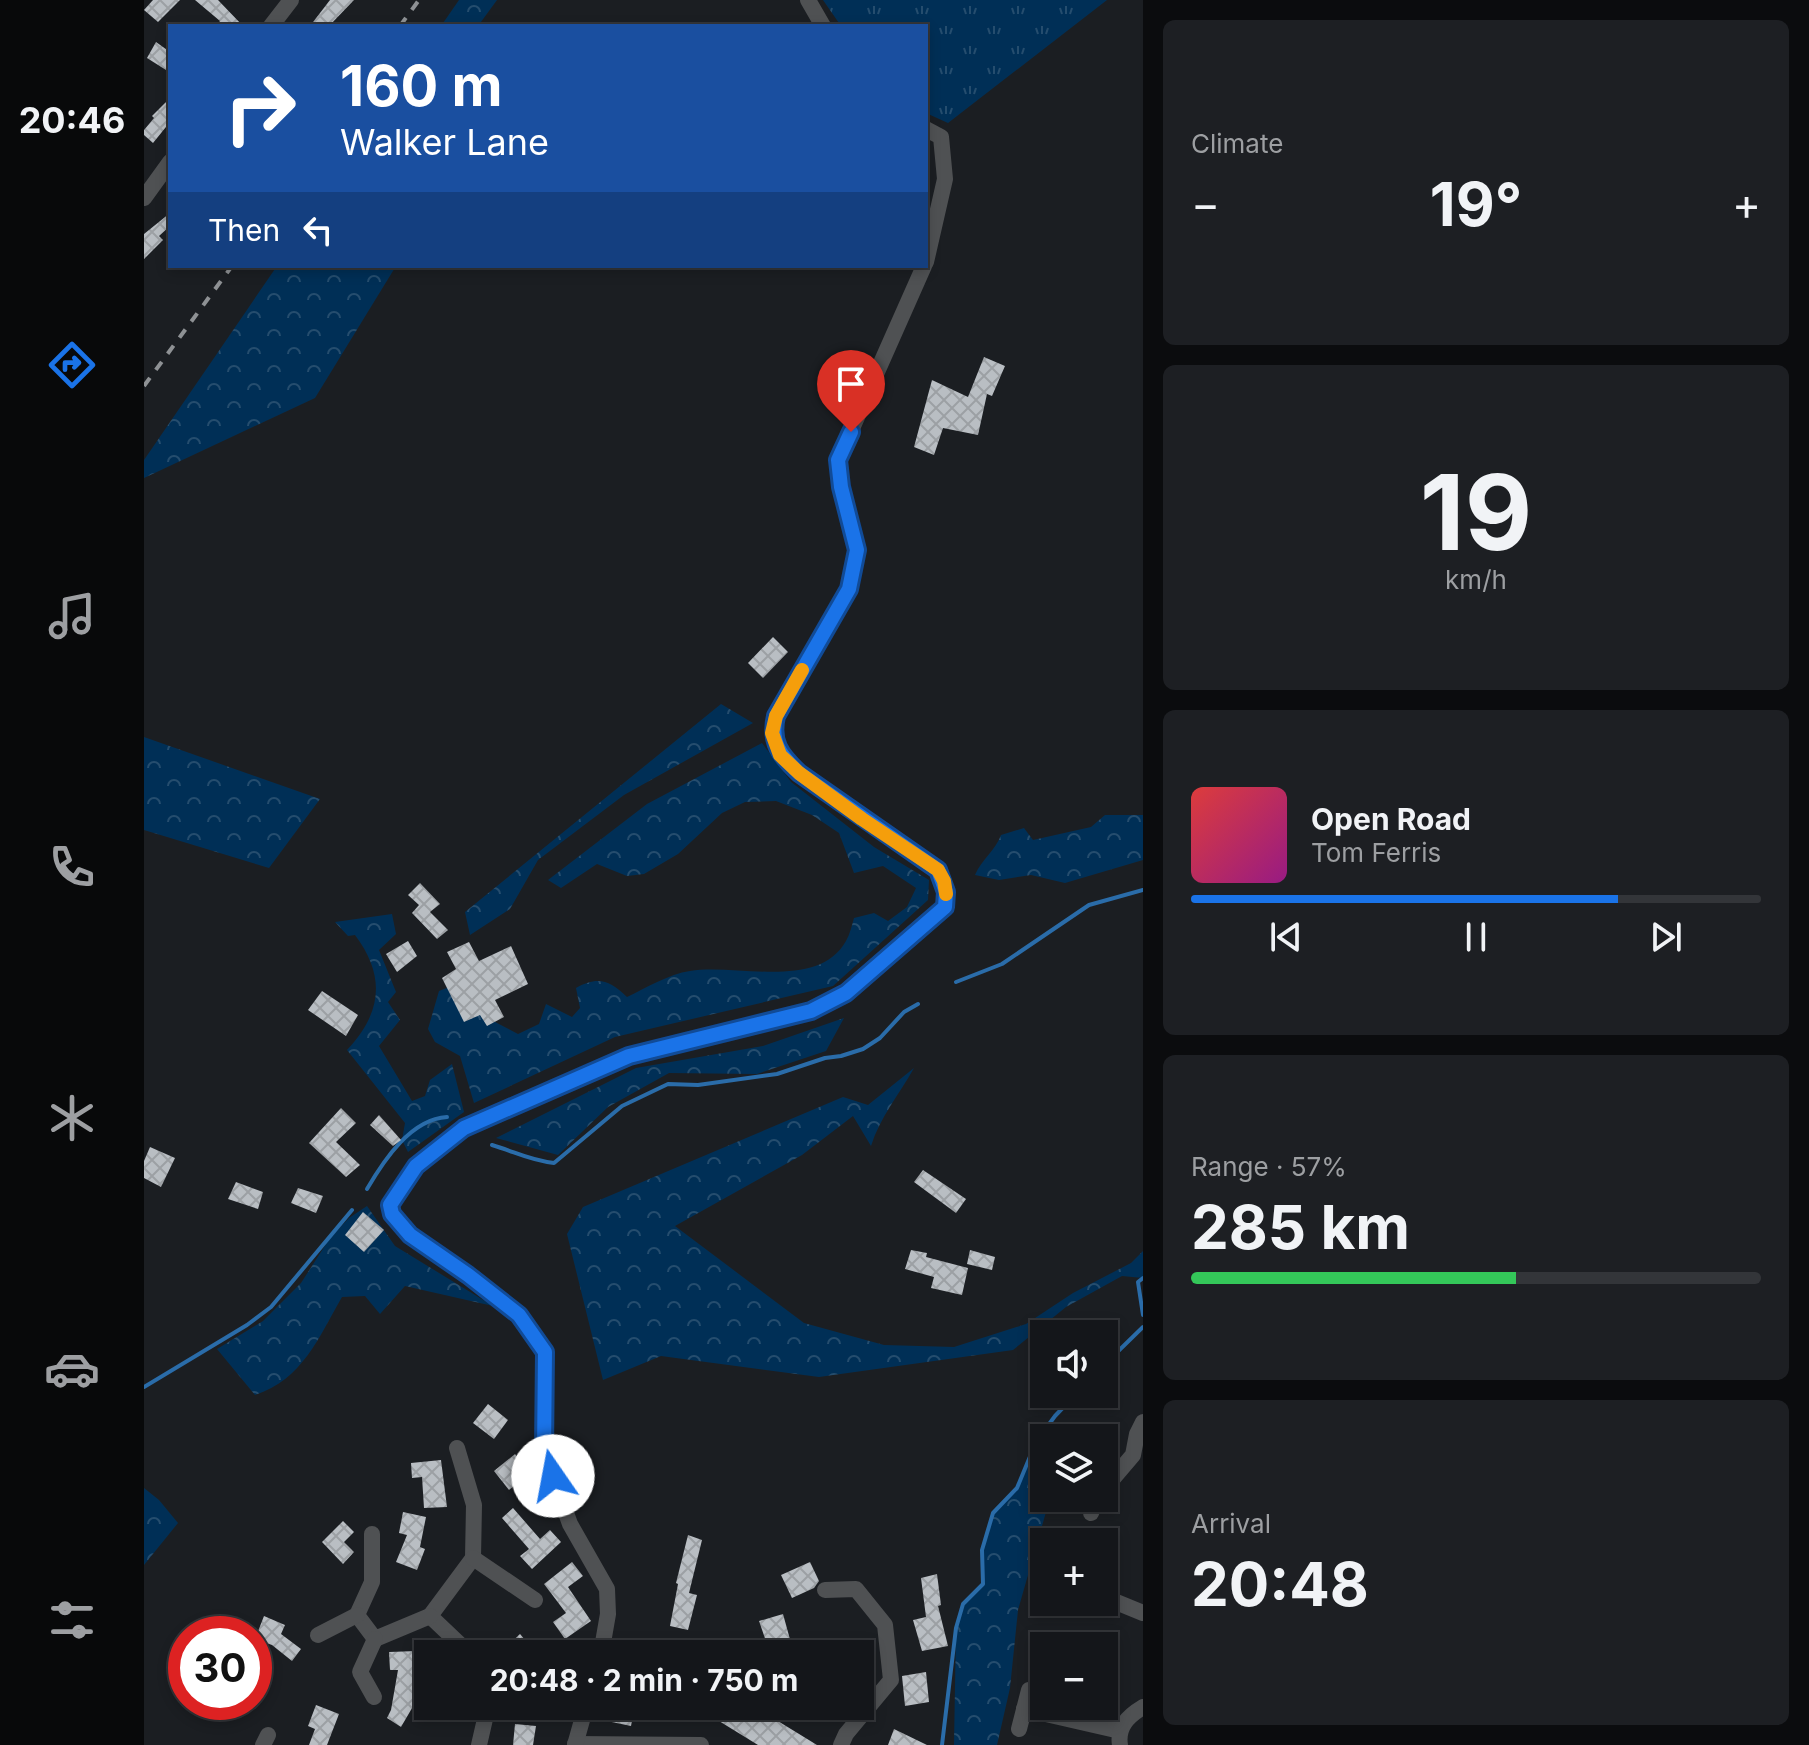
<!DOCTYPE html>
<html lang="en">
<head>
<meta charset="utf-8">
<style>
  body { margin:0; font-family:Inter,sans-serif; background:#1d1f23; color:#f1f3f6; height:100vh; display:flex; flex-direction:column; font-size:30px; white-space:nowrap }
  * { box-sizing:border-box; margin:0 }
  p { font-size:26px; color:#9d9fa2 }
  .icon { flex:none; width:44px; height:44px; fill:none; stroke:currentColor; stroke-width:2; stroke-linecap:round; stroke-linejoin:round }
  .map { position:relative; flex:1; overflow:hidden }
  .side { display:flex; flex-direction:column; gap:20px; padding:20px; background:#0b0c0e; width:666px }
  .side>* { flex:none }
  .top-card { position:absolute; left:24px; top:24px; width:760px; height:244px; border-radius:0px; box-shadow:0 4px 12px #0003,0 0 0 2px #333539; background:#1a4fa0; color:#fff; overflow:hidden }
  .buttons { position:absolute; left:886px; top:1320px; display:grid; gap:16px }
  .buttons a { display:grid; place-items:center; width:88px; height:88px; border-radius:0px; background:#14161a; box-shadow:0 4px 12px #0003,0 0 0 2px #333539; font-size:40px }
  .speed { position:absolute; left:24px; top:1616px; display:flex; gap:16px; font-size:40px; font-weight:700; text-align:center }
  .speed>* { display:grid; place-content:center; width:104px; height:104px; border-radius:50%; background:#14161a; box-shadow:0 4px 12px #0003,0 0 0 2px #333539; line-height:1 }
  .speed .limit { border:12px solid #d22; background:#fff; color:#111 }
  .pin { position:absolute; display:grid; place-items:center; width:68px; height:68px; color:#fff; margin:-82px -34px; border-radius:50% 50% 50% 0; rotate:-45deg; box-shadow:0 0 8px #0007 }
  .pin .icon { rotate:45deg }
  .me { position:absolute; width:88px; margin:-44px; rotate:348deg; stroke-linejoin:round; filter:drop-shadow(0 0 6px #0008) }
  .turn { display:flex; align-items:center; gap:28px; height:168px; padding:0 40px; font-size:36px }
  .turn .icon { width:104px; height:104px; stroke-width:2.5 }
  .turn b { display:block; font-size:56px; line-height:68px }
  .then { display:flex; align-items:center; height:76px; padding:0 40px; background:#0003; gap:16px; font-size:30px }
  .big { font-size:60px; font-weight:700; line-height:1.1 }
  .side .card { flex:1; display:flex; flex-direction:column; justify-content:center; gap:12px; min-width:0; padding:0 28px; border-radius:12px; background:#1d1f23 }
  .side .dial { align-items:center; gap:0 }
  .dial b { font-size:104px; line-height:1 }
  .song { display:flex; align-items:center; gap:24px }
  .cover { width:96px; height:96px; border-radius:12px; background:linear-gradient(135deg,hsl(0 70% 55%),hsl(310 70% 35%)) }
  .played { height:8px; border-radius:4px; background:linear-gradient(90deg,#1a73e8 75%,#333539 75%) }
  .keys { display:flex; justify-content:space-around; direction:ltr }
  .heat { display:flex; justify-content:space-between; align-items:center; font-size:44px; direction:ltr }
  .charge { height:12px; border-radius:6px; background:linear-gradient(90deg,#34c759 57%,#333539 0) }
  .trip { position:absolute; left:270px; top:1640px; width:460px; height:80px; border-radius:0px; background:#14161a; box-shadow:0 4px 12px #0003,0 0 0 2px #333539; font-weight:700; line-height:80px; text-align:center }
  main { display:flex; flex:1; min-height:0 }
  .tabs { display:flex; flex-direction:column; width:144px; justify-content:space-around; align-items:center; background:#08090a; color:#9d9fa2 }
  .tabs .icon { width:56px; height:56px }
  .tabs .active { color:#1a73e8 }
  .tabs b { font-size:36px; color:#f1f3f6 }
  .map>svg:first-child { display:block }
  .grass { fill:url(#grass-tufts) }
  .forest { fill:url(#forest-crowns) }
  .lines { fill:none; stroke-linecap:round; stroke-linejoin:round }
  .stream { stroke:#2a6ca9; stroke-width:4 }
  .building { fill:url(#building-cross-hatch) }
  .minor { stroke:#4f5153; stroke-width:16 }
  .rail { stroke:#8e9194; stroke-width:4; stroke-dasharray:10 10; stroke-linecap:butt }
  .route-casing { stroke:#114b97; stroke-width:20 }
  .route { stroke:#1a73e8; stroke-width:14 }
  .slow { stroke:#f59e0b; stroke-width:14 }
</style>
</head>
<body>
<main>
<nav class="tabs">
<b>20:46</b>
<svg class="icon active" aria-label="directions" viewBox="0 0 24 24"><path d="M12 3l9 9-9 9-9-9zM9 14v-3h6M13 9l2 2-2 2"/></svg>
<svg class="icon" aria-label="music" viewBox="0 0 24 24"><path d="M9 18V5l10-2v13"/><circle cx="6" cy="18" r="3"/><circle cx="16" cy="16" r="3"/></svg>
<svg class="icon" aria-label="phone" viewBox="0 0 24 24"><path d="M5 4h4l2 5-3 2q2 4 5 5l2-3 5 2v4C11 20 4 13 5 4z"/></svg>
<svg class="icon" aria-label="climate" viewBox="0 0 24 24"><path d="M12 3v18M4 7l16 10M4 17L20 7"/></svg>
<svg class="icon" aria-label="car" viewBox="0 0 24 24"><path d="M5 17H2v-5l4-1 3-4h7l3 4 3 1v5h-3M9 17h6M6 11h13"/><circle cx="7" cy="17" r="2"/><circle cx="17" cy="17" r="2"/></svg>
<svg class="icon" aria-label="filters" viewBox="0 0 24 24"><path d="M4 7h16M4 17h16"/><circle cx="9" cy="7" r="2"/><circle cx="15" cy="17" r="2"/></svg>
</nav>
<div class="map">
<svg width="999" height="1745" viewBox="0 0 999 1745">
  <defs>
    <pattern id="grass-tufts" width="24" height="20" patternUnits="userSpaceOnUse" patternTransform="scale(2)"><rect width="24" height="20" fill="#002f56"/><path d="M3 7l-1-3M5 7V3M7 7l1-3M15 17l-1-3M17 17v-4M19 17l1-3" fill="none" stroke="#254d6e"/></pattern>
    <pattern id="forest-crowns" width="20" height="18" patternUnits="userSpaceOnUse" patternTransform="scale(2)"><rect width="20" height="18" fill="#002f56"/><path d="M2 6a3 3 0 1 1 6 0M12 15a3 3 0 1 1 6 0" fill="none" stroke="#254d6e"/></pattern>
    <pattern id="building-cross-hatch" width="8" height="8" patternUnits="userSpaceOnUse" patternTransform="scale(2)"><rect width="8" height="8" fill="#b9bec3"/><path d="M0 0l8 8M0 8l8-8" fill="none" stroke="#9ca0a4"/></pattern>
  </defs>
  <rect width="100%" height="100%" fill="#1b1e22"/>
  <!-- grass -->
  <polygon class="grass" points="679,0 963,0 804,123 782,113 782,26 697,26"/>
  <!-- forest -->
  <g class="forest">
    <polygon points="315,0 353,0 334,26 297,26"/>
    <polygon points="133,266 252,266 171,398 0,478 0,460"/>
    <polygon points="577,704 609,723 480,795 394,860 366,909 326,935 321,912"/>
    <polygon points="0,737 176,799 125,868 0,830"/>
    <path d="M618 743 647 782 730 847 785 880 784 900 689 986 471 1037 330 1103 316 1056 291 1042 284 1029 295 991 305 987 332 1012 374 1034 395 1024 402 1004 428 1017 436 1008 432 988C454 976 465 980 483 997 502 988 525 974 546 971 592 963 674 991 702 941 706 934 708 925 710 918L730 913 744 921 763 907 772 888 739 866 710 873 695 833 668 815 632 801 601 802 578 813 534 854 500 874 483 876 453 864 417 888 404 880 503 804Z"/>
    <path d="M961 815H999V860L921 883 887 875 855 880 831 875C838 859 851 851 857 835L880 828 889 840 947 827Z"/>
    <path d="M248 914 252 934 235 950 252 992 244 1002 256 1020 235 1046 268 1101 281 1096 286 1080 308 1064 320 1112 264 1152 258 1140 261 1123 203 1050C238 1013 242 976 211 935L204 936 191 922Z"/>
    <polygon points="700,1018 682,1051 613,1074 525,1073 464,1107 414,1155 352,1138 492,1068 619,1046"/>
    <path d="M770 1068C756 1093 735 1119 727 1146L709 1116 658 1155 531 1226 660 1323 740 1345 810 1347 882 1324 929 1293 987 1263 999 1251V1278L978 1276 922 1307 869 1350 675 1377 517 1356 459 1380 423 1234 439 1207 699 1097 724 1105Z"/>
    <path d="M223 1206 251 1246 349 1306 261 1286 236 1314 221 1296 198 1297C175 1337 158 1380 111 1395L73 1349 119 1321 157 1283 186 1238 205 1218Z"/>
    <polygon points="892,1442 900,1447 900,1498 906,1498 874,1610 866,1688 853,1745 810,1745 812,1628 819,1604 839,1584 838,1550 849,1513 873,1488"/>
    <polygon points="0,1488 15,1500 34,1523 0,1565"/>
  </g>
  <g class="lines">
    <!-- stream -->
    <g class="stream">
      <polyline points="812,982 858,964 945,905 999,890"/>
      <path d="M348 1145C372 1152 384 1160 410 1163L478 1106 524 1084 554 1085 633 1074 681 1058 697 1056 719 1049 736 1038 760 1012 774 1004"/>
      <path d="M223 1189C240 1160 267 1119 303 1117"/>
      <polyline points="999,1278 994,1282 999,1315"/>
      <polyline points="960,1365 999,1327"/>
      <polyline points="0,1387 103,1325 127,1307 208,1210"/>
      <polyline points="798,1745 812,1628 819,1604 839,1584 838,1550 849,1513 873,1488 892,1442 911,1416 932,1394"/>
    </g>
  </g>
  <!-- building -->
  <g class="building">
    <polygon points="9,0 36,0 14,22 0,10"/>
    <polygon points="51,0 74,0 99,26 72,26 76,21"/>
    <polygon points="186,0 210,0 185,26 166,26"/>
    <polygon points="12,42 26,52 26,64 22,70 3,58"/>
    <polygon points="26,98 26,122 9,143 0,135 0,130 10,118 8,116"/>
    <polygon points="26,213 26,226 15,236 19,240 0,259 0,234"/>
    <polygon points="840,357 861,366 848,396 843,394 834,435 799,428 790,455 770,447 788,380 824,397"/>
    <polygon points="629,637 644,652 619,678 604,663"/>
    <polygon points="276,883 296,904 286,912 304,930 293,939 268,913 275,905 264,895"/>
    <polygon points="264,941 273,956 253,972 242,954"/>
    <polygon points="325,942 335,961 367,946 384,984 351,1000 360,1017 343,1026 336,1015 320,1022 298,978 312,969 303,952"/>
    <polygon points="178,991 214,1015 202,1036 164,1010"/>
    <polygon points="197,1108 212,1123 192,1142 216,1165 202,1177 165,1143"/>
    <polygon points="235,1115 257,1140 249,1146 226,1125"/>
    <polygon points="6,1147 31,1158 17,1187 0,1178 0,1161"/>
    <polygon points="779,1170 822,1199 812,1213 770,1182"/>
    <polygon points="92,1182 119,1192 114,1209 84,1199"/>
    <polygon points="154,1188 179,1196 172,1213 147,1203"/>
    <polygon points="219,1212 240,1230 220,1252 201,1235"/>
    <polygon points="767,1250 783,1253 782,1257 824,1268 818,1295 787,1288 790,1277 761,1269"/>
    <polygon points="826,1250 851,1257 848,1270 823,1264"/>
    <polygon points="344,1404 364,1420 350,1439 329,1423"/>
    <polygon points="371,1454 386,1473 365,1490 350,1471"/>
    <polygon points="297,1460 303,1507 280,1508 278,1477 268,1478 267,1463"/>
    <polygon points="369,1508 396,1539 406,1530 417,1542 388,1569 376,1556 385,1549 358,1518"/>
    <polygon points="259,1512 282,1517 276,1547 281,1549 273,1570 252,1562 263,1535 255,1533"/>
    <polygon points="199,1521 210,1532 200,1542 210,1552 199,1564 178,1542"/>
    <polygon points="544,1535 558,1540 545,1593 553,1595 544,1630 526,1626 534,1584 532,1583"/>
    <polygon points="428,1562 439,1576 424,1587 447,1621 421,1639 409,1622 422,1613 400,1584"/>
    <polygon points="666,1562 675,1581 670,1588 648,1598 637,1575"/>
    <polygon points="793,1574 797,1605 794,1606 804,1646 778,1651 769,1620 782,1617 777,1578"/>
    <polygon points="639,1614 647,1643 625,1650 615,1621"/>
    <polygon points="120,1616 141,1625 137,1634 157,1649 148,1661 128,1645 111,1639"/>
    <polygon points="376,1634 393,1654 355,1654"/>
    <polygon points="273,1651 275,1678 271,1703 257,1727 243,1718 247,1710 254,1670 246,1670 245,1652"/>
    <polygon points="782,1672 785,1702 761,1706 758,1676"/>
    <polygon points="172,1705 195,1714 183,1745 165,1745 171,1729 164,1726"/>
    <polygon points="461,1706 490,1710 487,1726 458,1720"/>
    <polygon points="503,1706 543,1706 541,1719 503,1711"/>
    <polygon points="585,1706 636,1706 629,1718 673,1745 614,1745 575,1721"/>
    <polygon points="371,1724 392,1726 389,1745 369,1745"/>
    <polygon points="750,1729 783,1745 744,1745"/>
  </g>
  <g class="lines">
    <!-- minor -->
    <g class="minor">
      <polyline points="664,0 679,26"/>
      <polyline points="127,26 147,0"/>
      <polyline points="782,129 797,137 801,179 782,262"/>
      <polyline points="0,198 26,162"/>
      <polyline points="313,1448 330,1505 329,1558 286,1616 326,1654"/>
      <polyline points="960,1489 989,1455 993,1434 999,1422"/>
      <polyline points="947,1513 953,1498"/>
      <polyline points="228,1534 228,1582 213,1615 231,1639 286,1616"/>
      <polyline points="329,1558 391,1600"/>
      <polyline points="681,1590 712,1589 741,1625 747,1680 702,1734 697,1745"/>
      <polyline points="960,1597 999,1613"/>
      <polyline points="174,1635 213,1615"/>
      <path d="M457 1654 464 1614 463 1589 426 1524 400 1452 401 1352 375 1315 324 1275 266 1235 248 1214 246 1205 272 1166 320 1128 485 1056 667 1011 702 993 801 907 802 892 794 870 655 773C637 755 626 742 632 716L705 589 713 550 697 487 694 460 780 266"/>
      <polyline points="230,1697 216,1672 231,1639"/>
      <polyline points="880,1709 976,1731"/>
      <polyline points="875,1729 885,1690"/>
      <polyline points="431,1744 557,1745"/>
      <polyline points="119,1745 124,1735"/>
      <polyline points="335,1745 344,1706"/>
      <polyline points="431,1745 442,1706"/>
      <path d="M976 1745C973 1727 984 1716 999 1707"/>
    </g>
    <!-- rail -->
    <g class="rail">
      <polyline points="256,26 275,0"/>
      <polyline points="0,386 88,266"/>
    </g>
  </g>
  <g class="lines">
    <defs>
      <path id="route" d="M409 1476 400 1452 401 1352 375 1315 324 1275 266 1235 248 1214 246 1205 272 1166 320 1128 485 1056 667 1011 702 993 801 907 802 892 794 870 655 773C636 755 626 742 632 716L705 589 713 550 697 487 694 460 707 432"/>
    </defs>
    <!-- route casing -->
    <use href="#route" class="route-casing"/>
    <!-- route -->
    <use href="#route" class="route"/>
    <!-- slow -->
    <polyline class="slow" points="658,670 632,716 628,733 636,755 655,773 718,819 794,870 800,881 802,894"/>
  </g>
</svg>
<div class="buttons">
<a><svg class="icon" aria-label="sound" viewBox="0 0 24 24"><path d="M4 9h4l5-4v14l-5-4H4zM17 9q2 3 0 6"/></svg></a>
<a><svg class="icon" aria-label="layers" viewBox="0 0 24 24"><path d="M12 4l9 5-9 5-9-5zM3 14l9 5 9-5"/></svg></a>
<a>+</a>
<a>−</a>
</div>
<div class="speed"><div class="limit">30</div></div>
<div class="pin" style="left:707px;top:432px;background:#d93025"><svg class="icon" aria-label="arrive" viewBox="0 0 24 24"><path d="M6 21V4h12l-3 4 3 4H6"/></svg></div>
<svg class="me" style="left:409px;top:1476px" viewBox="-20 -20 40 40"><circle r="19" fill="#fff"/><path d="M0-13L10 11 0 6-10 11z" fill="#1a73e8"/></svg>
<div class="trip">20:48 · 2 min · 750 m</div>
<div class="top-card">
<div class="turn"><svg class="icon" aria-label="right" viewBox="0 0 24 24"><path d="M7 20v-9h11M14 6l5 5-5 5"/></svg><div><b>160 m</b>Walker Lane</div></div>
<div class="then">Then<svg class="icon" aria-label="left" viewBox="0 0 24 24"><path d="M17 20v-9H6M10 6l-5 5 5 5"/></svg></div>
</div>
</div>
<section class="side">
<div class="card"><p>Climate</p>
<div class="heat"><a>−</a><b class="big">19°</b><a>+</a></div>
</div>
<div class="card dial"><b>19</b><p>km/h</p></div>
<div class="card">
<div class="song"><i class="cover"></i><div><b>Open Road</b><p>Tom Ferris</p></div></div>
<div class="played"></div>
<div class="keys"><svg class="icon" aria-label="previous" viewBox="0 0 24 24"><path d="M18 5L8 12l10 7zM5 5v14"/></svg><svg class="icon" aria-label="pause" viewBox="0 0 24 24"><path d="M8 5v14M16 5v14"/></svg><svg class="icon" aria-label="next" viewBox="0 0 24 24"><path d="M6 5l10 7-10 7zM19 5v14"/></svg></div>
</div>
<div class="card"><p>Range · 57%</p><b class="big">285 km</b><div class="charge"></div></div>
<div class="card"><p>Arrival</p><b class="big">20:48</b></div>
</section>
</main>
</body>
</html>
